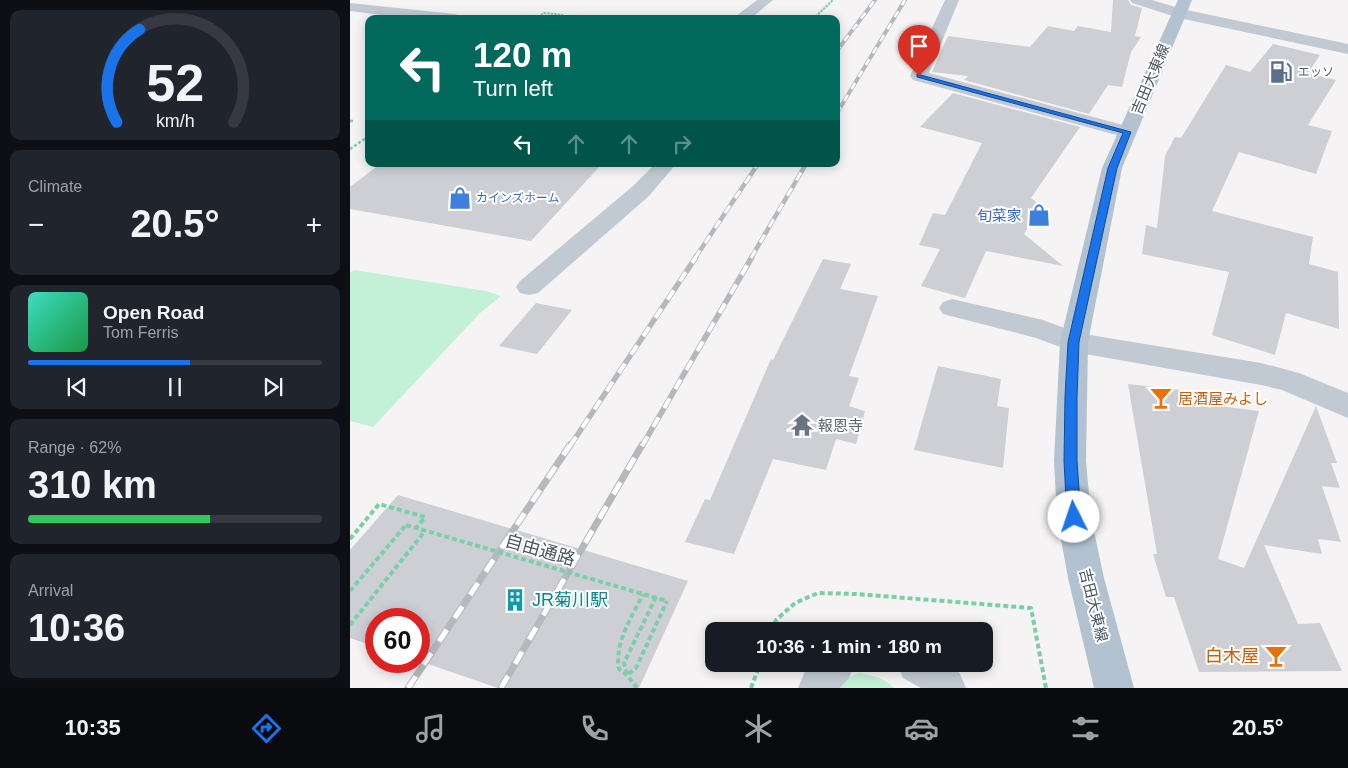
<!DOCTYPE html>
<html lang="en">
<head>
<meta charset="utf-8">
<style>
  body { margin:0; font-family:Helvetica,"Noto Sans JP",sans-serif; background:#20242c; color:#f1f3f6; height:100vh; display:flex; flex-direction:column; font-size:19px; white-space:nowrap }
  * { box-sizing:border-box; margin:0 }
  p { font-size:16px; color:#9ea1a6 }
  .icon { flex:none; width:28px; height:28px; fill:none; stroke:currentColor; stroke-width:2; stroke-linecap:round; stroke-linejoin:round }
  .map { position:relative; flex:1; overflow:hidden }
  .drawer { display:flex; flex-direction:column; gap:10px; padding:10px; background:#0d0f14; width:350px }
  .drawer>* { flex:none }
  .hud { position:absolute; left:15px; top:15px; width:475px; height:152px; border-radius:10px; box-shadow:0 2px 12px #0003; background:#00695c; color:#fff; overflow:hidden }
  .speed { position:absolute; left:15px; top:608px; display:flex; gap:10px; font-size:25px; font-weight:700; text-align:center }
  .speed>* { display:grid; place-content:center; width:65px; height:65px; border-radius:50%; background:#171b24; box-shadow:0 2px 12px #0003; line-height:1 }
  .speed .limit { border:8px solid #d22; background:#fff; color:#111 }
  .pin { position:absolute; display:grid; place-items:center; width:42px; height:42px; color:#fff; margin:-51px -21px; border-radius:50% 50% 50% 0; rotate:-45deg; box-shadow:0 0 5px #0007 }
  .pin .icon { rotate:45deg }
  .me { position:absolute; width:55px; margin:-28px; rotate:356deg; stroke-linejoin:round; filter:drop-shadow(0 0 4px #0008) }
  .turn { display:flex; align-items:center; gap:18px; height:105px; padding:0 25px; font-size:22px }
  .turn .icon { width:65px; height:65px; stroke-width:2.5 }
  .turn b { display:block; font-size:35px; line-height:42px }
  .lanes { display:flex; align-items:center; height:48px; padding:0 25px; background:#0003; justify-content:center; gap:25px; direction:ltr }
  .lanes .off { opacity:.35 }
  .big { font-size:38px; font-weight:700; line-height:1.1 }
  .drawer .card { flex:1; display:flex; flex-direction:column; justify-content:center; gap:8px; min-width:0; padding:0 18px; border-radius:10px; background:#20242c }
  .drawer .dial { align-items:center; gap:0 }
  .dial svg { height:130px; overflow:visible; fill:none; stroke:#363941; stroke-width:7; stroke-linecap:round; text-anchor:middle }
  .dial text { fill:#f1f3f6; stroke:none }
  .song { display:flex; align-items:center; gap:15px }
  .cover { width:60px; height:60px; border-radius:8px; background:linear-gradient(135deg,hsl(170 70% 55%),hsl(140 70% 35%)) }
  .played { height:5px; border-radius:2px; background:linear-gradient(90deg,#1a73e8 55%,#363941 55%) }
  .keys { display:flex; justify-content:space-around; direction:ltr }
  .heat { display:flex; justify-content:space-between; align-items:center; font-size:28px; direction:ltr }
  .charge { height:8px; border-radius:4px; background:linear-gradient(90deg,#34c759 62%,#363941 0) }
  .trip { position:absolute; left:355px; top:622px; width:288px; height:50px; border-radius:10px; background:#171b24; box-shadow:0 2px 12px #0003; font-weight:700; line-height:50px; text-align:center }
  .tabs { display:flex; height:80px; justify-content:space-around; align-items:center; background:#090b0e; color:#9ea1a6 }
  .tabs .icon { width:35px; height:35px }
  .tabs .on { color:#1a73e8 }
  .tabs b { font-size:22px; color:#f1f3f6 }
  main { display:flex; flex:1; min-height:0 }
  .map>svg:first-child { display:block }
  .green { fill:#c3f1d5 }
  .building { fill:#cdcfd5 }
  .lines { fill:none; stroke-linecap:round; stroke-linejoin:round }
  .path-far2 { stroke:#7ad0a6; stroke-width:2; stroke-dasharray:2.5 1; stroke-linecap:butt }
  .path-far1 { stroke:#7ad0a6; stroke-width:2.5; stroke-dasharray:3 2; stroke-linecap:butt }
  .path { stroke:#7ad0a6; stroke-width:4; stroke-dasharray:5 3; stroke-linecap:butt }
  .minor { fill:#c1cad2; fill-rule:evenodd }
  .major { fill:#b3c2d1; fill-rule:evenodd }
  .rail-far3-casing { stroke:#b5b8bd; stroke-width:4 }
  .rail-far2-casing { stroke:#b5b8bd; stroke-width:4.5 }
  .rail-far1-casing { stroke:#b5b8bd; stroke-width:5.5 }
  .rail-casing { stroke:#b5b8bd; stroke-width:7 }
  .rail-far3 { stroke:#fff; stroke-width:2.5; stroke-dasharray:7; stroke-linecap:butt }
  .rail-far2 { stroke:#fff; stroke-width:3; stroke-dasharray:9; stroke-linecap:butt }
  .rail-far1 { stroke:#fff; stroke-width:4; stroke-dasharray:11; stroke-linecap:butt }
  .rail { stroke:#fff; stroke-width:5; stroke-dasharray:14; stroke-linecap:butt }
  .path-bridge { stroke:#7ad0a6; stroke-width:4; stroke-dasharray:5 3; stroke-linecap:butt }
  .route { fill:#1a73e8; stroke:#114b97 }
  .labels { text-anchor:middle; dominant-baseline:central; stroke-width:4; stroke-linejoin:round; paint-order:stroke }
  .far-service-label { font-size:12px; fill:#4e5e75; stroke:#fff; text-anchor:start }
  .far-shop-label { font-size:12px; fill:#366cbe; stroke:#fff; text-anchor:start }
  .street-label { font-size:15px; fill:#4a5661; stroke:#fff }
  .shop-label { font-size:15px; fill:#366cbe; stroke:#fff; text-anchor:end }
  .food-label { font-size:15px; fill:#c56008; stroke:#fff; text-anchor:start }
  .worship-label { font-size:15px; fill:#5b616d; stroke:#fff; text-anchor:start }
  .near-street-label { font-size:18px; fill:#4a5661; stroke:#fff }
  .near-culture-label { font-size:18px; fill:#0d838f; stroke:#fff; text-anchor:start }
  .near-food-label { font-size:18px; fill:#c56008; stroke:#fff; text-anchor:end }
</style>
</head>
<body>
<main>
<section class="drawer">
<div class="card dial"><svg viewBox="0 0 100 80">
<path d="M14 69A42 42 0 1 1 86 69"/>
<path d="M14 69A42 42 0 0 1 28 12" stroke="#1a73e8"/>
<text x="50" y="56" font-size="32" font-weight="700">52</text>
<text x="50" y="72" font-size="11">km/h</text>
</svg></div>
<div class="card"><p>Climate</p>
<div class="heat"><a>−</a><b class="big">20.5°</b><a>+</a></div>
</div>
<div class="card">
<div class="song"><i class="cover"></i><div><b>Open Road</b><p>Tom Ferris</p></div></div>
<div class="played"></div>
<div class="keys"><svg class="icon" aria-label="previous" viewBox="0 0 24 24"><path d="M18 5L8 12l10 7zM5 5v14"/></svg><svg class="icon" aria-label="pause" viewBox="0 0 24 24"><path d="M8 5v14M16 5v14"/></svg><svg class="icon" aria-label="next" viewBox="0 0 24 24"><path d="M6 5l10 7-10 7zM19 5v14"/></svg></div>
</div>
<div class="card"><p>Range · 62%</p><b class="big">310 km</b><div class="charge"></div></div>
<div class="card"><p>Arrival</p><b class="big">10:36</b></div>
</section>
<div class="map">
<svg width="998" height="688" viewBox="0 0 998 688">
  <rect width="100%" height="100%" fill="#f5f3f3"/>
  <!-- green -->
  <g class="green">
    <polygon points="4,270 136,291 151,296 130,313 23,427 0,421 0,273"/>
    <path d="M508 673C522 675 533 677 544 688H487L493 681Z"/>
  </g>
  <!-- building -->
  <g class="building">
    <polygon points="763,0 778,0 781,5 792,8 785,36 791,37 781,52 772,87 758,85 739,114 614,80 618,76 582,72 598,36 680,47 698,26 724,31 728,26 761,32"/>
    <polygon points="923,44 970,55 958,73 986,80 958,125 982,131 966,174 889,152 862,211 963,237 959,264 988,272 989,329 936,313 925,355 862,335 879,272 792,254 796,225 807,228 815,156 825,137 831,138 876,65 900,72"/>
    <polygon points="603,93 730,127 681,198 691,206 674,234 713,266 636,251 615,298 571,286 590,249 569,245 583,213 595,215 632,143 570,127"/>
    <polygon points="30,164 252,164 181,241 0,209 0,187"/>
    <polygon points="473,259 501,264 490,289 528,296 499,376 509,378 499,406 515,411 506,444 486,439 476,470 423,459 384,554 335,542 355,499 360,500 421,359 423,360"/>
    <polygon points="186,303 222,310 187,354 149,346"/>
    <polygon points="588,366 651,379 647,406 659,408 653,468 564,450"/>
    <polygon points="778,384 858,393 861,405 909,411 868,559 894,568 966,406 987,463 981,463 990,488 972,486 991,542 968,539 972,554 914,545 948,624 970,623 992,671 849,672 824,597 816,597 803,554 807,554"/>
    <polygon points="48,495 338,581 289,688 148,688 69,661 69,619 26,619 26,647 0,638 0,550"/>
  </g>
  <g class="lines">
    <!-- path-far2 -->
    <g class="path-far2">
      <polyline points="185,19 194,13 213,15"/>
      <polyline points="463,19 483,0"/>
    </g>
    <!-- path-far1 -->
    <g class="path-far1">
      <polyline points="0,121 4,121"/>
      <polyline points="0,149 19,136"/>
    </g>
    <!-- path -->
    <g class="path">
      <polyline points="0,539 29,504 75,517 67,527"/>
      <polyline points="0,591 56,525"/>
      <polyline points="306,597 274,663 277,675 286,668 317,601"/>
      <polyline points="0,625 75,531"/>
      <polyline points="422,631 426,620 445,603 468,593 506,594 681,608 696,688"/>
      <path d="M287 688 277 675 269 669C264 643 282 617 293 594"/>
      <polyline points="401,688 410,664"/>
    </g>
    <!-- minor -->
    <g class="minor">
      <polygon points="407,0 423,0 400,19 388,19 386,16"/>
      <polygon points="595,0 609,0 579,73 784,128 787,132 784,136 777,138 770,136 563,80 560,76"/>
      <polygon points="780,0 802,0 832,9 998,44 998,54 829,18 782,3"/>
      <polygon points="0,3 105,14 110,16 112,19 63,19 0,11"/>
      <polygon points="305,164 326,164 299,196 188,293 179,295 170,293 166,287 170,281 283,186"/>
      <polygon points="602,299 693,320 728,333 911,363 949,373 998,393 998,418 932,390 911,385 724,352 686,338 593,314 589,308 593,302"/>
      <polygon points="458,664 505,664 499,678 490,688 448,688"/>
      <polygon points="547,664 602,664 610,674 616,688 571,688 553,678"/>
    </g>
    <!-- major -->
    <polygon class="major" points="828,0 842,0 772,168 738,342 736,461 741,517 754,578 784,688 744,688 718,578 707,517 704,461 710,342 752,168"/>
    <defs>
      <g id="rail-far3">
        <polyline points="486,52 525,0"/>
        <polyline points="487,113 555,0"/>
      </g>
      <g id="rail-far2">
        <polyline points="486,114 487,112"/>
        <polyline points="345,258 408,164"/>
        <polyline points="401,258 456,164"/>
      </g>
      <g id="rail-far1">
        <polyline points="220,446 346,257"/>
        <polyline points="292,446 402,257"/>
      </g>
      <g id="rail">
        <polyline points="58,688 220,445"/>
        <polyline points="151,688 292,445"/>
      </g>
    </defs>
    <!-- rail-far3 casing -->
    <use href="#rail-far3" class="rail-far3-casing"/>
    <!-- rail-far2 casing -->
    <use href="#rail-far2" class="rail-far2-casing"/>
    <!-- rail-far1 casing -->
    <use href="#rail-far1" class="rail-far1-casing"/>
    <!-- rail casing -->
    <use href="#rail" class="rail-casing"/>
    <!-- rail-far3 -->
    <use href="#rail-far3" class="rail-far3"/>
    <!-- rail-far2 -->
    <use href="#rail-far2" class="rail-far2"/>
    <!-- rail-far1 -->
    <use href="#rail-far1" class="rail-far1"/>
    <!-- rail -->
    <use href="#rail" class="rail"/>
    <!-- path-bridge -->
    <polyline class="path-bridge" points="56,525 317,601"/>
  </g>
  <!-- route -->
  <polygon class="route" points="567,74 781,132 767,168 729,342 727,397 727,461 731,517 729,521 724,523 719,521 717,517 714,461 715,397 718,342 758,168 773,133 567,77"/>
  <!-- icons -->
  <defs>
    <symbol id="fuel-bare" viewBox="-9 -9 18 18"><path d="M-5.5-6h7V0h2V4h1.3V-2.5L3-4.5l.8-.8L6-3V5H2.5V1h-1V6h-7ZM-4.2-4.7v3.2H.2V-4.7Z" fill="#5c6f8a" stroke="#fff" stroke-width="2.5" paint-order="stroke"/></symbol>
    <symbol id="shop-bare" viewBox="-9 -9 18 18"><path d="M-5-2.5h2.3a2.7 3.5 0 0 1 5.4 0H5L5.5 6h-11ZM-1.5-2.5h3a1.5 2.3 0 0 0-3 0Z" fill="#3f7fe0" stroke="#fff" stroke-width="2.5" paint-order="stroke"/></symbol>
    <symbol id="bar-bare" viewBox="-9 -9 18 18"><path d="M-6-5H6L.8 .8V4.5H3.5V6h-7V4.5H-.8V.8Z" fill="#e8710a" stroke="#fff" stroke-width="2.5" paint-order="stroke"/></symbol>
    <symbol id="temple-bare" viewBox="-9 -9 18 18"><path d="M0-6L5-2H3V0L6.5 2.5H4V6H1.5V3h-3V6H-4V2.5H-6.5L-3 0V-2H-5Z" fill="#6b7280" stroke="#fff" stroke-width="2.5" paint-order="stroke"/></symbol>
    <symbol id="building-bare" viewBox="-9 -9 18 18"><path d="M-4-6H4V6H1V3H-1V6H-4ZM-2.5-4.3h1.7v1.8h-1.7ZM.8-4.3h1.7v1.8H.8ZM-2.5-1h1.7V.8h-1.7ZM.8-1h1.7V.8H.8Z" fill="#0f9aa8" stroke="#fff" stroke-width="2.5" paint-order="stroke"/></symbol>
  </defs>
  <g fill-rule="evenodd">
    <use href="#fuel-bare" x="915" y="56" width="32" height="32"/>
    <use href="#shop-bare" x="94" y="182" width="32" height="32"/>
    <use href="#shop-bare" x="673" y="199" width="32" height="32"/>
    <use href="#bar-bare" x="795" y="382" width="32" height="32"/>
    <use href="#temple-bare" x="436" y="409" width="32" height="32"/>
    <use href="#building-bare" x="149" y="584" width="32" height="32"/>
    <use href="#bar-bare" x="910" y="640" width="32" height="32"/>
  </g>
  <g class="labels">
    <!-- far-service labels -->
    <g class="far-service-label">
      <text x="948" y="72">エッソ</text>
    </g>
    <!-- far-shop labels -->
    <g class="far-shop-label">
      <text x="126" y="198">カインズホーム</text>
    </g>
    <!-- street labels -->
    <g class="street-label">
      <text transform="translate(800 79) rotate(-67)">吉田大東線</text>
      <text transform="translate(744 605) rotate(76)">吉田大東線</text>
    </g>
    <!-- shop labels -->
    <g class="shop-label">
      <text x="672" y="215">旬菜家</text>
    </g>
    <!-- food labels -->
    <g class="food-label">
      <text x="828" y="398">居酒屋みよし</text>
    </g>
    <!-- worship labels -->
    <g class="worship-label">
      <text x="468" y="425">報恩寺</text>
    </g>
    <!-- near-street labels -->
    <g class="near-street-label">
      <text transform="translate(190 550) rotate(16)">自由通路</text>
    </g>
    <!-- near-culture labels -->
    <g class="near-culture-label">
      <text x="182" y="600">JR菊川駅</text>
    </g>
    <!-- near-food labels -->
    <g class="near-food-label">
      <text x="909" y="656">白木屋</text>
    </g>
  </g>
</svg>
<div class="speed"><div class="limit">60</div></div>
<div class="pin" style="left:569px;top:76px;background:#d93025"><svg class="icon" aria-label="arrive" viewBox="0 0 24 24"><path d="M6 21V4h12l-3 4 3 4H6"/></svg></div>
<svg class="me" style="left:724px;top:517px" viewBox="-20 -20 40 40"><circle r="19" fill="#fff"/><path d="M0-13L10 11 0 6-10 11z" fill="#1a73e8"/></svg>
<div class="trip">10:36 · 1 min · 180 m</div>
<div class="hud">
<div class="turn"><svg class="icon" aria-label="left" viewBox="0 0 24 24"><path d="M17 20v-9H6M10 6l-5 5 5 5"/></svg><div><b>120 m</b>Turn left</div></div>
<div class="lanes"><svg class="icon" aria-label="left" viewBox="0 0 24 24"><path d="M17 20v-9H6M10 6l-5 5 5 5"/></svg><svg class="icon off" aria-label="ahead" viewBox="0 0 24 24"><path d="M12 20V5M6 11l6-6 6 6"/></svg><svg class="icon off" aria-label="ahead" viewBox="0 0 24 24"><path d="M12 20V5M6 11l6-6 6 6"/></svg><svg class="icon off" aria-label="right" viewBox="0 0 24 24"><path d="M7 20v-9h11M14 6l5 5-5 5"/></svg></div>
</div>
</div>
</main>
<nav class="tabs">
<b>10:35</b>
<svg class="icon on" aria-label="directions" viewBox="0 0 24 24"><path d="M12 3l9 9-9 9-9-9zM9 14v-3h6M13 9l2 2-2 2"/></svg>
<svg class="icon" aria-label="music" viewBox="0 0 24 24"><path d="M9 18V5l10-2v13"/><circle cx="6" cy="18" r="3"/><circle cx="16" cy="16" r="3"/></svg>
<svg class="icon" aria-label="phone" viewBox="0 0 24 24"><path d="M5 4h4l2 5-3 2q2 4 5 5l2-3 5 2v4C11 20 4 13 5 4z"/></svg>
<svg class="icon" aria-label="climate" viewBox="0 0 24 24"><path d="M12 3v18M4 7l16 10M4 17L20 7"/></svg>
<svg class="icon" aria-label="car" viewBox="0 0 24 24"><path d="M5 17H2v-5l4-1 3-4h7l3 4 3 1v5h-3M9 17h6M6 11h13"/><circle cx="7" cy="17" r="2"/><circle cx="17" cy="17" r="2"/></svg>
<svg class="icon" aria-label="filters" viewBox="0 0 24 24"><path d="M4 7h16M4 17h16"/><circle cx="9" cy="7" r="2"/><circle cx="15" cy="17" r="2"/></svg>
<b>20.5°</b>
</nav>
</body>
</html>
